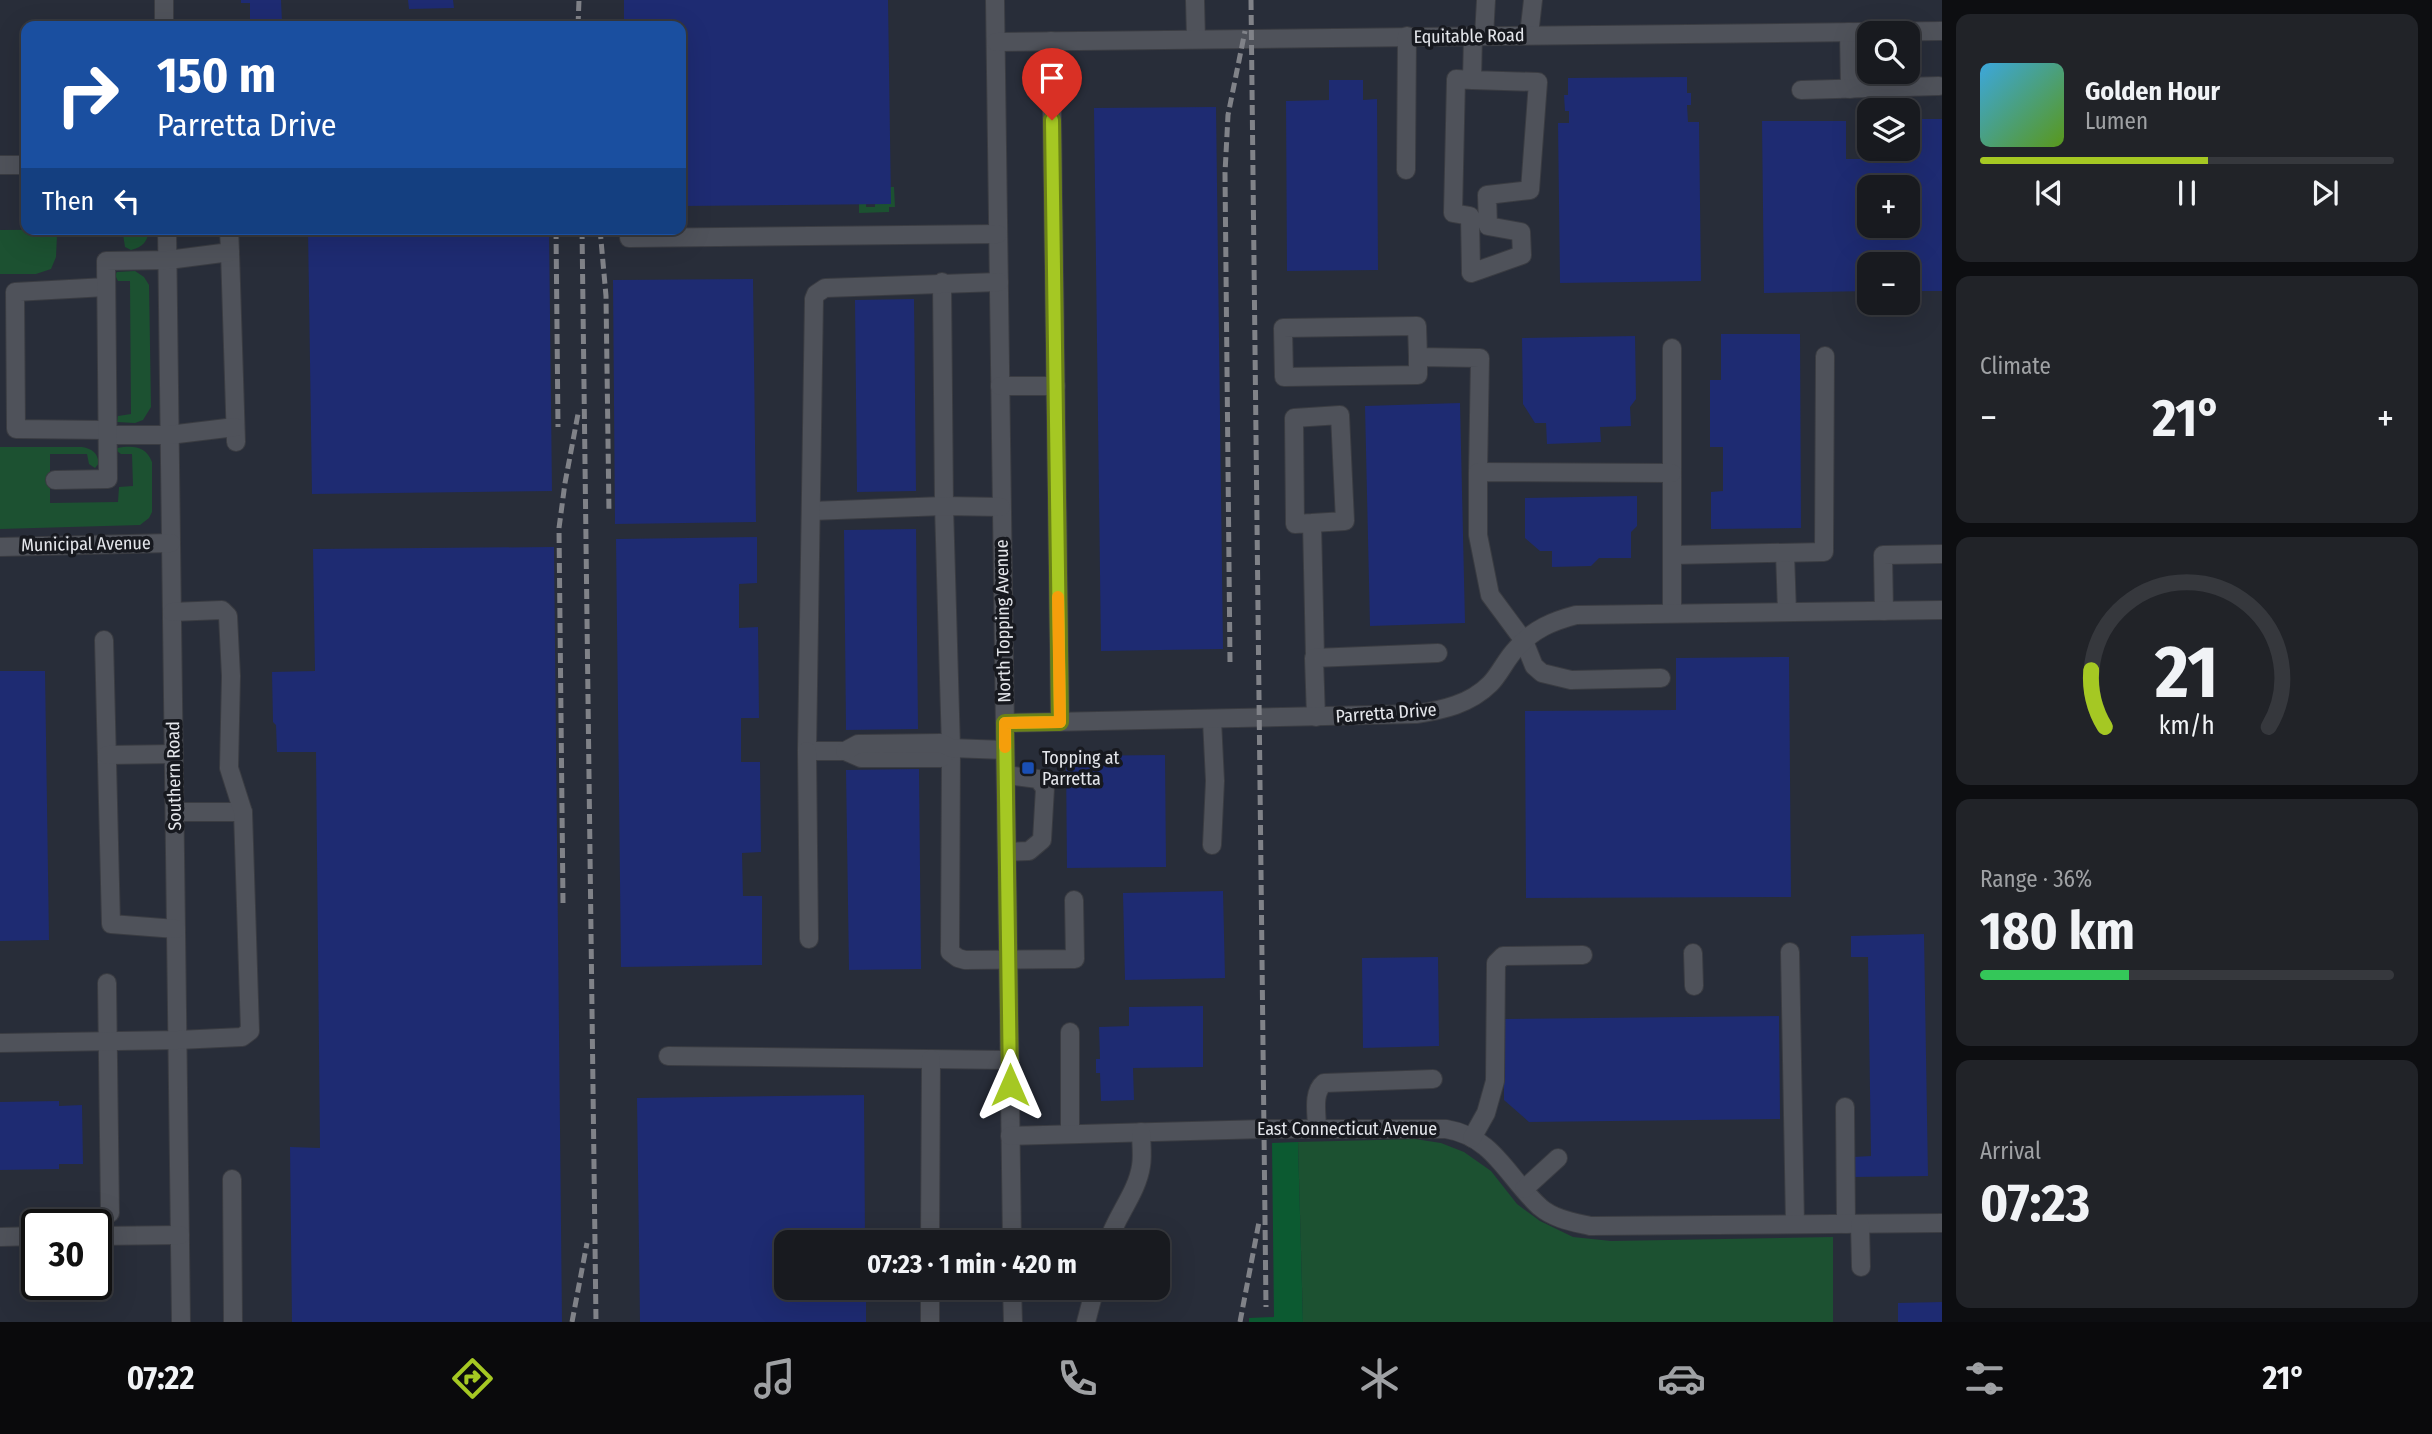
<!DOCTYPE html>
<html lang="en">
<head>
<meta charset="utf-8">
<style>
  body { margin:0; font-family:"Fira Sans Condensed",sans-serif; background:#212328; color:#f1f3f6; height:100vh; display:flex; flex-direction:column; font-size:26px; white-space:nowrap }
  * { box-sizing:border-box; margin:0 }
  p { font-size:23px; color:#9fa1a4 }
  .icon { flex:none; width:38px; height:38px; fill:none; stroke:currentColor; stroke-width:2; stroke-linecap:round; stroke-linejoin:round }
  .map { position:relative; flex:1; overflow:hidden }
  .side { display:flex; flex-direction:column; gap:14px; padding:14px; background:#0d0e11; width:490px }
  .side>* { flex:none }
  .banner { position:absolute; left:21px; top:21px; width:665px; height:214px; border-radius:14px; box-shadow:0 7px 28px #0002,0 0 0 2px #36383d; background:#1a4fa0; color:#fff; overflow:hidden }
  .tools { position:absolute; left:1857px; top:21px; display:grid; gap:14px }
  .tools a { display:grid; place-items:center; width:63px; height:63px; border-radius:14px; background:#181a1f; box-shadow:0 7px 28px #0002,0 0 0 2px #36383d; font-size:35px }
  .speed { position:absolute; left:21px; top:1209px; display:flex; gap:14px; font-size:35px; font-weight:700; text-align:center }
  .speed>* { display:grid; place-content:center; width:91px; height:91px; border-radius:50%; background:#181a1f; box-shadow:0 7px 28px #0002,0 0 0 2px #36383d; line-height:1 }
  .speed .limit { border:4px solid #111; border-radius:10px; background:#fff; color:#111 }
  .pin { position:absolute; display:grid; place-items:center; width:60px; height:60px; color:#fff; margin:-72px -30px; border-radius:50% 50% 50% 0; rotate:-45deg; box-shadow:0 0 7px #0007 }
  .pin .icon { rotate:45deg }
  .me { position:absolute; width:77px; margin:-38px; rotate:0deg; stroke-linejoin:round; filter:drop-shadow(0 0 5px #0008) }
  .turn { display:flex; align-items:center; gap:24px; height:147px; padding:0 21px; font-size:32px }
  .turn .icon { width:91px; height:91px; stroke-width:2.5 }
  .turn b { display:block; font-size:49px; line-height:60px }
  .then { display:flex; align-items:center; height:66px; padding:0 21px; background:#0003; gap:14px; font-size:26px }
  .big { font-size:52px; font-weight:700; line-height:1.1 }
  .side .widget { flex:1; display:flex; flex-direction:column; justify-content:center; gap:10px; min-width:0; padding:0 24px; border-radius:14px; background:#212328 }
  .side .dial { align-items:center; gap:0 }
  .dial svg { height:182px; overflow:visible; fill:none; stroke:#36383d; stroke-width:7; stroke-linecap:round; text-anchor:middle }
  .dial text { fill:#f1f3f6; stroke:none }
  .song { display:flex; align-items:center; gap:21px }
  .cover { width:84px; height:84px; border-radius:10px; background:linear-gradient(135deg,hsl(200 70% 55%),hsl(90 70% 35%)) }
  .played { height:7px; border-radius:4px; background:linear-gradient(90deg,#a5c823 55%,#36383d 55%) }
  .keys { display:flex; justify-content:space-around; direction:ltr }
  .heat { display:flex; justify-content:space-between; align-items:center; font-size:38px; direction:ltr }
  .charge { height:10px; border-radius:5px; background:linear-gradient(90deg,#34c759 36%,#36383d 0) }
  .trip { position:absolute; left:774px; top:1230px; width:396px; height:70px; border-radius:14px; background:#181a1f; box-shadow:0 7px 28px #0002,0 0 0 2px #36383d; font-weight:700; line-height:70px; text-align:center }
  .tab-bar { display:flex; height:112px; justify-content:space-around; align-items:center; background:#0a0a0c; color:#9fa1a4 }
  .tab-bar .icon { width:49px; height:49px }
  .tab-bar .current { color:#a5c823 }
  .tab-bar b { font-size:32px; color:#f1f3f6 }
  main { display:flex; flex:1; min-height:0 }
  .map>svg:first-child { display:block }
  .built { fill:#282d39; fill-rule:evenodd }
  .green { fill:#1c5131 }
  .forest { fill:#0c5a31 }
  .building { fill:#1e2b72; fill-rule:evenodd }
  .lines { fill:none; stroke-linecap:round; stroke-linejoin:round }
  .minor-casing { stroke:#3a3c42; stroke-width:20 }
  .minor { stroke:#4f525a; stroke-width:18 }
  .rail { stroke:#808288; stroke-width:5; stroke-dasharray:10 5; stroke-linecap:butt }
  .route-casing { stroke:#6b8217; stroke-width:18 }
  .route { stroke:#a5c823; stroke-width:12 }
  .slow { stroke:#f59e0b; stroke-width:12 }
  .transit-dot { fill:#1a4fb4; stroke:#17191f; stroke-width:2.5 }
  .labels { text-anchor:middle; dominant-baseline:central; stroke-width:7; stroke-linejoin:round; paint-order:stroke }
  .street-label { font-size:18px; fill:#e4e6eb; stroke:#17191f }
  .poi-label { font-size:18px; fill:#e4e6eb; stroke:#17191f; text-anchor:start }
</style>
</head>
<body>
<main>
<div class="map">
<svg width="1942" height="1322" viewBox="0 0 1942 1322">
  <rect width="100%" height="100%" fill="#202229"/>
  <!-- built -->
  <path class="built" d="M0 0H1942V1322H0ZM26 26H681V229H26ZM1869 33H1908V72H1869ZM1869 110H1908V149H1869ZM1869 187H1908V226H1869ZM1869 264H1908V303H1869ZM37 1225H96V1284H37ZM786 1242H1157V1288H786Z"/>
  <!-- green -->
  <g class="green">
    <polygon points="891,187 894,187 895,207 889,207 889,212 859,213 859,204 866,204 866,207 875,207 875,204"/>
    <path d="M149 229C148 241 143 247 131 250L125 247 123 234 57 235 56 257 51 269 36 274H0V230Z"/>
    <polygon points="135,271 144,277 149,285 151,407 143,420 135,423 117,422 118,416 131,414 130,281 118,281 115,275 117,272"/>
    <path d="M0 447H82C93 449 97 453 99 463L95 468 89 464 87 454H50V503L118 502 119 487 133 486 132 454H121L117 451V448C133 445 146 446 152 462V512L149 518 140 525 0 529Z"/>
    <polygon points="1415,1139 1441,1143 1464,1152 1491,1171 1517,1204 1540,1221 1573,1237 1611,1241 1833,1237 1833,1322 1303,1322 1298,1142"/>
  </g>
  <!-- forest -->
  <polygon class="forest" points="1298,1142 1303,1322 1249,1322 1249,1318 1274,1317 1272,1143"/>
  <!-- building -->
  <g class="building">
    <polygon points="241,0 281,0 282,22 250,22 250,3 241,3"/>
    <polygon points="408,0 453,0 454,8 409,9"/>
    <polygon points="624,0 888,0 891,204 681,206 681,26 624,26"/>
    <polygon points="1687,77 1687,93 1691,93 1691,105 1687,105 1688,122 1699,122 1701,281 1560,283 1558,123 1569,123 1569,111 1565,111 1564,95 1568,95 1568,78"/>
    <polygon points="1329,80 1363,80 1363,100 1377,99 1378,270 1287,271 1286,101 1329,100"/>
    <polygon points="1216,107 1223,649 1101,651 1094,108"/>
    <path d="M1908 119H1942V291H1908V264H1869V291L1764 293 1762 121H1846V159H1905V149H1908ZM1869 187H1908V226H1869Z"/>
    <polygon points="308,229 549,229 552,491 312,494"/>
    <polygon points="753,279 756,522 615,524 613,280"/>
    <polygon points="914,299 916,491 857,492 855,300"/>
    <polygon points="1721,334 1800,334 1801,528 1711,529 1711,492 1723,491 1723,447 1710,447 1710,380 1721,380"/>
    <polygon points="1635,336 1636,399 1630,407 1631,426 1600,427 1601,442 1547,444 1546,423 1535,423 1523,404 1522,338"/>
    <polygon points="1460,403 1465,623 1370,626 1365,406"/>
    <polygon points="1637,496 1637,526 1631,532 1631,558 1599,558 1591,566 1552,567 1552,551 1540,551 1525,538 1525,498"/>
    <polygon points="916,529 918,729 846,730 844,530"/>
    <polygon points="757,537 757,583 739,584 739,628 758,627 759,718 741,718 741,762 760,762 761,852 742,853 743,896 762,896 762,965 621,967 616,539"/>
    <polygon points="554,547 562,1322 292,1322 290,1147 320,1148 316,752 277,752 276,725 273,722 272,672 315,671 313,549"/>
    <polygon points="1789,657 1791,897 1526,898 1525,711 1676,710 1676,658"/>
    <polygon points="0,671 45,671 49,940 0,941"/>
    <polygon points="1165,755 1166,867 1067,868 1066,756"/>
    <polygon points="919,769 921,969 849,970 846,770"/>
    <polygon points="1223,891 1225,978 1125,980 1123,893"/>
    <polygon points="1924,934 1928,1176 1854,1177 1853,1157 1871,1156 1868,957 1851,957 1851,936"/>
    <polygon points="1438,957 1439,1046 1363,1048 1362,958"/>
    <polygon points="1203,1006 1203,1067 1133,1068 1134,1100 1101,1101 1100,1073 1096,1073 1096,1059 1100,1059 1099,1027 1129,1026 1129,1007"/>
    <polygon points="1779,1016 1780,1119 1529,1122 1504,1100 1504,1019"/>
    <polygon points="864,1095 865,1242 786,1242 786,1288 866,1288 866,1322 640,1322 637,1098"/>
    <polygon points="59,1101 59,1106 82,1105 83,1164 59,1164 59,1169 0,1170 0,1102"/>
    <polygon points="1942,1302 1942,1322 1898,1322 1898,1303"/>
  </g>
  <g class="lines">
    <defs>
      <g id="minor">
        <polyline points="164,0 164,26"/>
        <polyline points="995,0 1012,1242"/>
        <polyline points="1195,0 1196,39"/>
        <polyline points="1849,32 1850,89"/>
        <polyline points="1529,35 1533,0"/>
        <polyline points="1484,36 1486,0"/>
        <polyline points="1051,41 1060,722"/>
        <polyline points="996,42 1942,31"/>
        <polyline points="1472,80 1538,82 1530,190 1487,195 1488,226 1521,232 1522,255 1471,273 1470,216 1453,213 1456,79 1472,80 1473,36"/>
        <polyline points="1801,90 1939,86"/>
        <polyline points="0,165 26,165"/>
        <polyline points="1406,170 1407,36"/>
        <polyline points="167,229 181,1322"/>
        <polyline points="629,238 998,234"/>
        <polyline points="230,252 236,442"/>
        <polyline points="942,282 944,506 951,748 950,952 958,958 965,960 1075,959 1074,900"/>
        <polyline points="106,287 15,292 16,429 108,430"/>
        <polyline points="1418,357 1417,326 1283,328 1284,377 1418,375 1418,357 1480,358 1478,472"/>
        <polyline points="1000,386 1056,386"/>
        <polyline points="108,435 169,435 235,427"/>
        <polyline points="55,480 108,479 106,261 168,260 230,252 229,229"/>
        <polyline points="811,511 944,506 1001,507"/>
        <polyline points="1312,523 1295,524 1294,418 1340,415 1345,521 1312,523 1315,658"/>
        <polyline points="0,547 171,543"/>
        <polyline points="1785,553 1787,612"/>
        <polyline points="1672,555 1824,552 1825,356"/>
        <polyline points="1884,611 1883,555 1942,554"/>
        <polyline points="1672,613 1672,348"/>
        <polyline points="104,640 111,924 176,929"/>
        <polyline points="1661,678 1571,680 1542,673 1534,666 1524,641 1490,595 1478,535 1478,472 1672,473"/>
        <polyline points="1316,717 1314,658 1438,653"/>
        <polyline points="1212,720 1215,781 1212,845"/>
        <path d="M1005 723 1416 714C1443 710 1470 704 1490 684 1500 674 1506 659 1516 649 1533 629 1553 621 1576 615L1942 610"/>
        <polyline points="951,748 941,758 861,758 845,751 807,751 814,299 816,294 825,288 999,282"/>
        <polyline points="807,751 809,939"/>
        <polyline points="845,751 858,744 941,743 951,748 1005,750"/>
        <polyline points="107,755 174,754"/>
        <polyline points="1006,775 1038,779 1045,788 1042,840 1029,851 1007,852"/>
        <polyline points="175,812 243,812"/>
        <polyline points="1790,952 1795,1224"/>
        <polyline points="1693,953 1694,986"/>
        <polyline points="107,983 110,1213"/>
        <polyline points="1070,1032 1070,1134"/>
        <polyline points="0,1043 178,1040 242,1037 250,1031 243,812 229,768 231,676 228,616 222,610 172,612"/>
        <polyline points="668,1056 1010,1060"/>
        <polyline points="1845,1107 1846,1224"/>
        <path d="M1317 1128C1317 1114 1312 1093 1324 1083L1433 1079"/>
        <path d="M1010 1136 1265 1129H1446C1494 1137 1507 1177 1540 1207 1554 1219 1573 1222 1590 1226L1942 1223"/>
        <polyline points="1472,1138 1486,1113 1495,1081 1496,963 1503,956 1583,955"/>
        <polyline points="232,1179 233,1322"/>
        <polyline points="1524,1189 1558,1158"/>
        <polyline points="1860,1224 1861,1267"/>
        <polyline points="96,1236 180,1235"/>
        <polyline points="0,1237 37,1236"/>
        <polyline points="930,1242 931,1059"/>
        <path d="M1108 1242C1116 1216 1137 1193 1141 1166 1143 1155 1141 1143 1141 1132"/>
        <polyline points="1012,1288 1013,1322"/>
        <polyline points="930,1322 930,1288"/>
        <polyline points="1086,1322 1095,1288"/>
      </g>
    </defs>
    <!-- minor casing -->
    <use href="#minor" class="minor-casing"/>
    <!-- minor -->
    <use href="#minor" class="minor"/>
    <!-- rail -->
    <g class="rail">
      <polyline points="1251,0 1266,1307"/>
      <polyline points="578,26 579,0"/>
      <polyline points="556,229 558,427"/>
      <polyline points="582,229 596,1322"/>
      <polyline points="600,229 606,296 609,513"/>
      <polyline points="1230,662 1225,173 1228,115 1245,31"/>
      <polyline points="563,903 559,528 565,483 578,414"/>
      <polyline points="572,1322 587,1243"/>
      <polyline points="1240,1322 1259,1222"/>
    </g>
  </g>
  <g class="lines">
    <defs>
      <polyline id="route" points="1010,1085 1005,723 1060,722 1052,120"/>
    </defs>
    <!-- route casing -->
    <use href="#route" class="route-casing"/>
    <!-- route -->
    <use href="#route" class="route"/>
    <!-- slow -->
    <polyline class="slow" points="1005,747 1005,723 1060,722 1058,597"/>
  </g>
  <!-- markers -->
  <rect class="transit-dot" x="1021" y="761" width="14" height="14" rx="3.5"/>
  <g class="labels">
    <!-- street labels -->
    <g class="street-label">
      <text transform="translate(1469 36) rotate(-1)">Equitable Road</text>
      <text transform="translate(86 544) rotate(-1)">Municipal Avenue</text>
      <text transform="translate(1003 621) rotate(-91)">North Topping Avenue</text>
      <text transform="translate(1386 713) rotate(-4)">Parretta Drive</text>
      <text transform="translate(174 776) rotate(-91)">Southern Road</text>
      <text x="1347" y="1129">East Connecticut Avenue</text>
    </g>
    <!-- poi labels -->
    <g class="poi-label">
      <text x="1042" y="758">Topping at<tspan x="1042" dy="21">Parretta</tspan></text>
    </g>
  </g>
</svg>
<div class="tools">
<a><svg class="icon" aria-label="search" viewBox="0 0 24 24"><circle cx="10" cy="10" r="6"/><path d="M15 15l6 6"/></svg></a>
<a><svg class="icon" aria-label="layers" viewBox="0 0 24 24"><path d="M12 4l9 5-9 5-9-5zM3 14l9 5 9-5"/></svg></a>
<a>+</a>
<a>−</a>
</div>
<div class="speed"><div class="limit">30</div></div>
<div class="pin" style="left:1052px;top:120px;background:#d93025"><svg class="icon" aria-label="arrive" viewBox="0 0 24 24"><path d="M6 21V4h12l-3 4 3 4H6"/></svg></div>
<svg class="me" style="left:1010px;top:1085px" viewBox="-20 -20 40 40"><path d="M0-17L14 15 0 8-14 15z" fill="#a5c823" stroke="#fff" stroke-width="4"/></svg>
<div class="trip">07:23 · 1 min · 420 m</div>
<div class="banner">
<div class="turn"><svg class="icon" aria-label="right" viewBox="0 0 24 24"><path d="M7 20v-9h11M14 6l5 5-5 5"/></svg><div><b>150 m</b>Parretta Drive</div></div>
<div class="then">Then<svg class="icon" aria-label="left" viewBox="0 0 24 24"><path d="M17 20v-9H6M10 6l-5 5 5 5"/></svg></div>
</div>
</div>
<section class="side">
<div class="widget">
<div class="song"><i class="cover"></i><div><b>Golden Hour</b><p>Lumen</p></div></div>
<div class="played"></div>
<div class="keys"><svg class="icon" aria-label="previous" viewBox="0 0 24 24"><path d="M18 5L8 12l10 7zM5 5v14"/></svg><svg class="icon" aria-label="pause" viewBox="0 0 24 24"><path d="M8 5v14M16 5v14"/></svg><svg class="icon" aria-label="next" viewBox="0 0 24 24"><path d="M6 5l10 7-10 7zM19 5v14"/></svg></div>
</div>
<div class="widget"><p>Climate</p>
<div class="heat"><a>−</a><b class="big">21°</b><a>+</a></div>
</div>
<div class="widget dial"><svg viewBox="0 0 100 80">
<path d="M14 69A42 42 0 1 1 86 69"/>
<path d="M14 69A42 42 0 0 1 8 44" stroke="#a5c823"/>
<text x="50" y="56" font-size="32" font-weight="700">21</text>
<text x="50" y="72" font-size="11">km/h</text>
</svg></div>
<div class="widget"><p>Range · 36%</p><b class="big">180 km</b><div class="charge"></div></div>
<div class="widget"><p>Arrival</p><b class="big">07:23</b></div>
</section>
</main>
<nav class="tab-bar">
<b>07:22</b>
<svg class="icon current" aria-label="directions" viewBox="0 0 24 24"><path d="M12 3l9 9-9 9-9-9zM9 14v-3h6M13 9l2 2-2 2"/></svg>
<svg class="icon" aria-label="music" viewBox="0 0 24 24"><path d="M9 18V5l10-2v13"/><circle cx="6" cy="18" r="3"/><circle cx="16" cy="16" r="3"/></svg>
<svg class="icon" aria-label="phone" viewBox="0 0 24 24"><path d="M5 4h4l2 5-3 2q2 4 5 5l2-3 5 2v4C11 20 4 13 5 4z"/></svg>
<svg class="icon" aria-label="climate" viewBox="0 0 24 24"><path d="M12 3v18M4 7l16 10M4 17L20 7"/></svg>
<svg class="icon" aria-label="car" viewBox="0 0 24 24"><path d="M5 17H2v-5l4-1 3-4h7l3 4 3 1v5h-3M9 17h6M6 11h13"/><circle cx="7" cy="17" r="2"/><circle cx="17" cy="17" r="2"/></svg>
<svg class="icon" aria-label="filters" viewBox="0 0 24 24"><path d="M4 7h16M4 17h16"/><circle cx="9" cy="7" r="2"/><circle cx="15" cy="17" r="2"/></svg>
<b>21°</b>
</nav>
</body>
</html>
